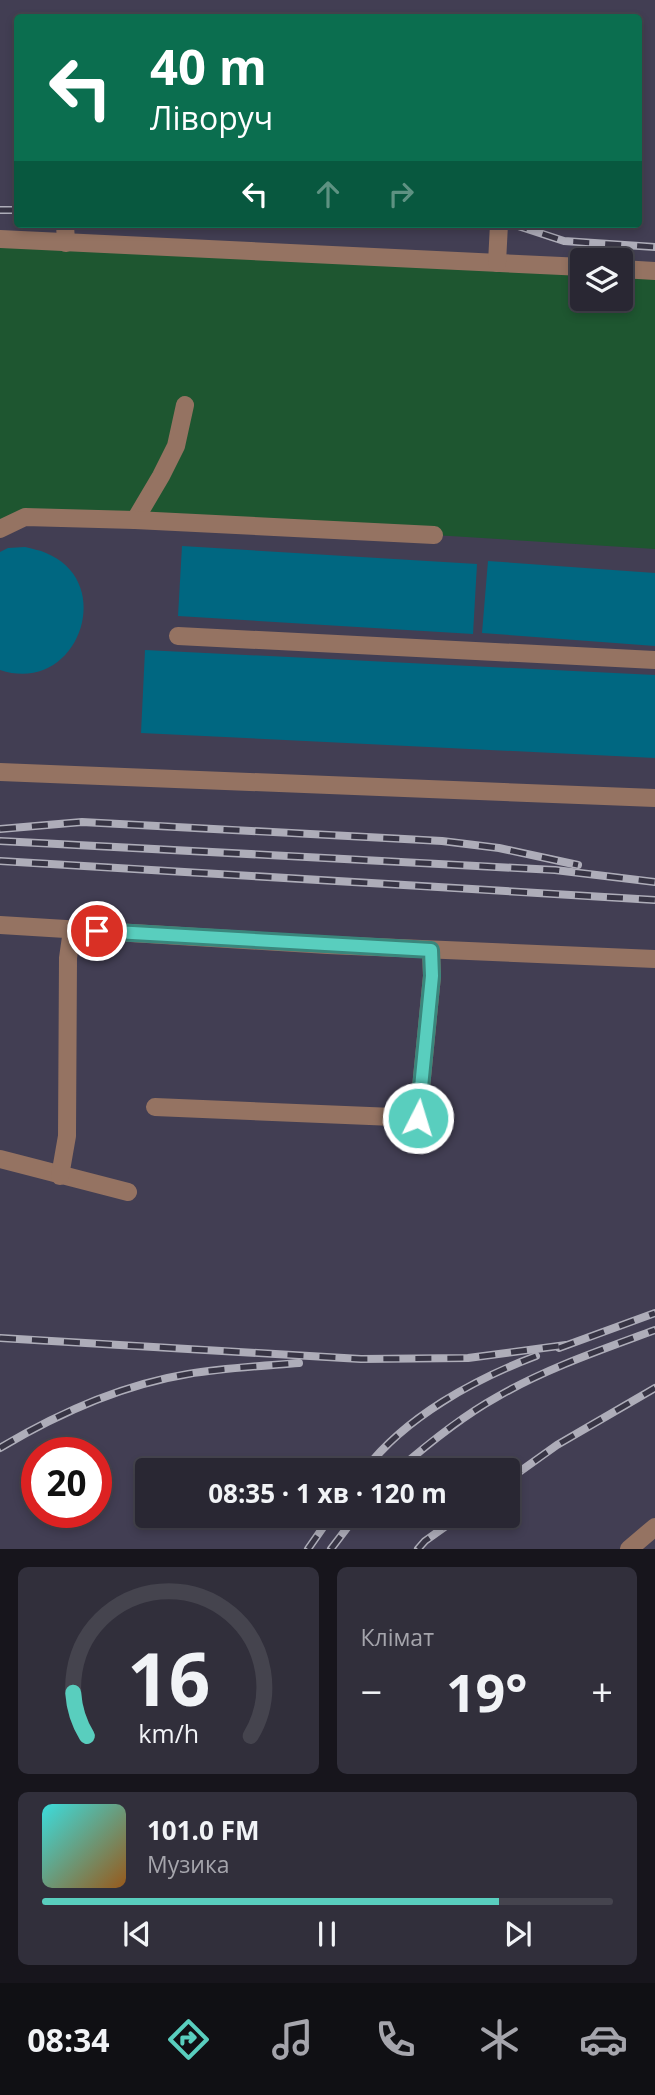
<!DOCTYPE html>
<html lang="uk">
<head>
<meta charset="utf-8">
<style>
  body { margin:0; font-family:"Open Sans",sans-serif; background:#312f3b; color:#f1f3f6; height:100vh; display:flex; flex-direction:column; font-size:26px; white-space:nowrap }
  * { box-sizing:border-box; margin:0 }
  p { font-size:23px; color:#a5a5ac }
  .icon { flex:none; width:38px; height:38px; fill:none; stroke:currentColor; stroke-width:2; stroke-linecap:round; stroke-linejoin:round }
  .map { position:relative; height:1549px; overflow:hidden }
  .sheet { display:flex; flex-direction:column; gap:18px; padding:18px; background:#17151c; flex:1 }
  .sheet>* { flex:none }
  .banner { position:absolute; left:14px; top:14px; width:628px; height:214px; border-radius:7px; box-shadow:0 4px 10px #0003,0 0 0 2px #45444e; background:#0b6e4f; color:#fff; overflow:hidden }
  .fabs { position:absolute; left:570px; top:248px; display:grid; gap:14px }
  .fabs a { display:grid; place-items:center; width:63px; height:63px; border-radius:7px; background:#292733; box-shadow:0 4px 10px #0003,0 0 0 2px #45444e; font-size:35px }
  .speed { position:absolute; left:21px; top:1437px; display:flex; gap:14px; font-size:35px; font-weight:700; text-align:center }
  .speed>* { display:grid; place-content:center; width:91px; height:91px; border-radius:50%; background:#292733; box-shadow:0 4px 10px #0003,0 0 0 2px #45444e; line-height:1 }
  .speed .limit { border:10px solid #d22; background:#fff; color:#111 }
  .pin { position:absolute; display:grid; place-items:center; width:60px; height:60px; color:#fff; margin:-30px; border:4px solid #fff; border-radius:50%; box-shadow:0 2px 7px #0007 }
  .me { position:absolute; width:77px; margin:-38px; rotate:5deg; stroke-linejoin:round; filter:drop-shadow(0 0 5px #0008) }
  .turn { display:flex; align-items:center; gap:24px; height:147px; padding:0 21px; font-size:32px }
  .turn .icon { width:91px; height:91px; stroke-width:2.5 }
  .turn b { display:block; font-size:49px; line-height:60px }
  .lanes { display:flex; align-items:center; height:66px; padding:0 21px; background:#0003; justify-content:center; gap:35px; direction:ltr }
  .lanes .off { opacity:.35 }
  .big { font-size:52px; font-weight:700; line-height:1.1 }
  .sheet .tile { flex:1; display:flex; flex-direction:column; justify-content:center; gap:10px; min-width:0; padding:0 24px; border-radius:10px; background:#312f3b }
  .sheet .dial { align-items:center; gap:0 }
  .dial svg { height:182px; overflow:visible; fill:none; stroke:#45444e; stroke-width:7; stroke-linecap:round; text-anchor:middle }
  .dial text { fill:#f1f3f6; stroke:none }
  .song { display:flex; align-items:center; gap:21px }
  .cover { width:84px; height:84px; border-radius:10px; background:linear-gradient(135deg,hsl(180 70% 55%),hsl(30 70% 35%)) }
  .played { height:7px; border-radius:4px; background:linear-gradient(90deg,#59cebe 80%,#45444e 80%) }
  .keys { display:flex; justify-content:space-around; direction:ltr }
  .heat { display:flex; justify-content:space-between; align-items:center; font-size:38px; direction:ltr }
  .sheet .tiles { flex:1; display:grid; gap:18px; grid-template-columns:1fr 1fr }
  .tile:last-child { grid-column:span 2 }
  .trip { position:absolute; left:135px; top:1458px; width:385px; height:70px; border-radius:7px; background:#292733; box-shadow:0 4px 10px #0003,0 0 0 2px #45444e; font-weight:700; line-height:70px; text-align:center }
  .tabs { display:flex; height:112px; justify-content:space-around; align-items:center; background:#101014; color:#a5a5ac }
  .tabs .icon { width:49px; height:49px }
  .tabs .selected { color:#59cebe }
  .tabs b { font-size:32px; color:#f1f3f6 }
  .map>svg:first-child { display:block }
  .built { fill:#423e53; fill-rule:evenodd }
  .green { fill:#1e5630 }
  .water { fill:#006781 }
  .lines { fill:none; stroke-linecap:round; stroke-linejoin:round }
  .minor { stroke:#957362; stroke-width:18 }
  .rail-casing { stroke:#aeadb9; stroke-width:8 }
  .rail { stroke:#373444; stroke-width:5; stroke-dasharray:16; stroke-linecap:butt }
  .route-casing { stroke:#3a867c; stroke-width:18 }
  .route { stroke:#59cebe; stroke-width:12 }
</style>
</head>
<body>
<div class="map">
<svg width="655" height="1549" viewBox="0 0 655 1549">
  <rect width="100%" height="100%" fill="#373444"/>
  <!-- built -->
  <path class="built" d="M0 0H655V1549H0ZM18 18H639V224H18ZM583 261H621V299H583ZM37 1452H96V1512H37ZM147 1470H508V1516H147Z"/>
  <!-- green -->
  <polygon class="green" points="0,239 583,268 583,299 621,299 621,269 655,271 655,549 434,535 25,517 0,529"/>
  <!-- water -->
  <g class="water">
    <polygon points="182,546 477,564 473,634 178,616"/>
    <path d="M25 547C32 549 40 550 46 553 118 582 78 696 0 670V552L8 548Z"/>
    <polygon points="488,561 655,573 655,646 482,633"/>
    <polygon points="145,650 655,675 655,758 141,733"/>
  </g>
  <g class="lines">
    <!-- minor -->
    <g class="minor">
      <polyline points="65,224 66,243"/>
      <polyline points="0,239 583,267"/>
      <polyline points="497,263 499,224"/>
      <polyline points="621,269 655,271"/>
      <polyline points="135,520 161,476 176,446 185,405"/>
      <polyline points="0,529 25,517 135,520 434,535"/>
      <polyline points="178,636 655,660"/>
      <polyline points="0,772 655,798"/>
      <polyline points="0,925 328,945 655,959"/>
      <polyline points="155,1107 418,1118 432,976 431,950"/>
      <polyline points="0,1159 128,1192"/>
      <polyline points="60,1176 67,1136 68,958 72,930"/>
      <polyline points="629,1549 655,1527"/>
    </g>
    <defs>
      <g id="rail">
        <polyline points="0,210 18,210"/>
        <polyline points="512,224 564,241 655,247"/>
        <polyline points="0,829 82,822 442,841 499,848 578,865"/>
        <polyline points="0,841 555,870 655,882"/>
        <polyline points="0,861 655,900"/>
        <polyline points="0,1338 361,1359 468,1358 566,1345"/>
        <polyline points="559,1348 655,1313"/>
        <path d="M0 1448C57 1414 121 1385 188 1374 224 1368 262 1366 299 1363"/>
        <path d="M365 1470C405 1417 475 1379 536 1356"/>
        <path d="M398 1470C429 1443 461 1417 497 1397 547 1368 601 1350 655 1330"/>
        <polyline points="508,1480 557,1445 655,1388"/>
        <polyline points="308,1549 331,1516"/>
        <polyline points="331,1549 356,1516"/>
        <polyline points="418,1549 425,1541 460,1516"/>
      </g>
    </defs>
    <!-- rail casing -->
    <use href="#rail" class="rail-casing"/>
    <!-- rail -->
    <use href="#rail" class="rail"/>
  </g>
  <g class="lines">
    <defs>
      <polyline id="route" points="97,931 431,950 432,976 418,1118"/>
    </defs>
    <!-- route casing -->
    <use href="#route" class="route-casing"/>
    <!-- route -->
    <use href="#route" class="route"/>
  </g>
</svg>
<div class="fabs">
<a><svg class="icon" aria-label="layers" viewBox="0 0 24 24"><path d="M12 4l9 5-9 5-9-5zM3 14l9 5 9-5"/></svg></a>
</div>
<div class="speed"><div class="limit">20</div></div>
<div class="pin" style="left:97px;top:931px;background:#d93025"><svg class="icon" aria-label="arrive" viewBox="0 0 24 24"><path d="M6 21V4h12l-3 4 3 4H6"/></svg></div>
<svg class="me" style="left:418px;top:1118px" viewBox="-20 -20 40 40"><circle r="17" fill="#59cebe" stroke="#fff" stroke-width="3"/><path d="M0-11L8 9 0 5-8 9z" fill="#fff"/></svg>
<div class="trip">08:35 · 1 хв · 120 m</div>
<div class="banner">
<div class="turn"><svg class="icon" aria-label="left" viewBox="0 0 24 24"><path d="M17 20v-9H6M10 6l-5 5 5 5"/></svg><div><b>40 m</b>Ліворуч</div></div>
<div class="lanes"><svg class="icon" aria-label="left" viewBox="0 0 24 24"><path d="M17 20v-9H6M10 6l-5 5 5 5"/></svg><svg class="icon off" aria-label="ahead" viewBox="0 0 24 24"><path d="M12 20V5M6 11l6-6 6 6"/></svg><svg class="icon off" aria-label="right" viewBox="0 0 24 24"><path d="M7 20v-9h11M14 6l5 5-5 5"/></svg></div>
</div>
</div>
<section class="sheet">
<div class="tiles">
<div class="tile dial"><svg viewBox="0 0 100 80">
<path d="M14 69A42 42 0 1 1 86 69"/>
<path d="M14 69A42 42 0 0 1 8 50" stroke="#59cebe"/>
<text x="50" y="56" font-size="32" font-weight="700">16</text>
<text x="50" y="72" font-size="11">km/h</text>
</svg></div>
<div class="tile"><p>Клімат</p>
<div class="heat"><a>−</a><b class="big">19°</b><a>+</a></div>
</div>
<div class="tile">
<div class="song"><i class="cover"></i><div><b>101.0 FM</b><p>Музика</p></div></div>
<div class="played"></div>
<div class="keys"><svg class="icon" aria-label="previous" viewBox="0 0 24 24"><path d="M18 5L8 12l10 7zM5 5v14"/></svg><svg class="icon" aria-label="pause" viewBox="0 0 24 24"><path d="M8 5v14M16 5v14"/></svg><svg class="icon" aria-label="next" viewBox="0 0 24 24"><path d="M6 5l10 7-10 7zM19 5v14"/></svg></div>
</div>
</div>
</section>
<nav class="tabs">
<b>08:34</b>
<svg class="icon selected" aria-label="directions" viewBox="0 0 24 24"><path d="M12 3l9 9-9 9-9-9zM9 14v-3h6M13 9l2 2-2 2"/></svg>
<svg class="icon" aria-label="music" viewBox="0 0 24 24"><path d="M9 18V5l10-2v13"/><circle cx="6" cy="18" r="3"/><circle cx="16" cy="16" r="3"/></svg>
<svg class="icon" aria-label="phone" viewBox="0 0 24 24"><path d="M5 4h4l2 5-3 2q2 4 5 5l2-3 5 2v4C11 20 4 13 5 4z"/></svg>
<svg class="icon" aria-label="climate" viewBox="0 0 24 24"><path d="M12 3v18M4 7l16 10M4 17L20 7"/></svg>
<svg class="icon" aria-label="car" viewBox="0 0 24 24"><path d="M5 17H2v-5l4-1 3-4h7l3 4 3 1v5h-3M9 17h6M6 11h13"/><circle cx="7" cy="17" r="2"/><circle cx="17" cy="17" r="2"/></svg>
</nav>
</body>
</html>
